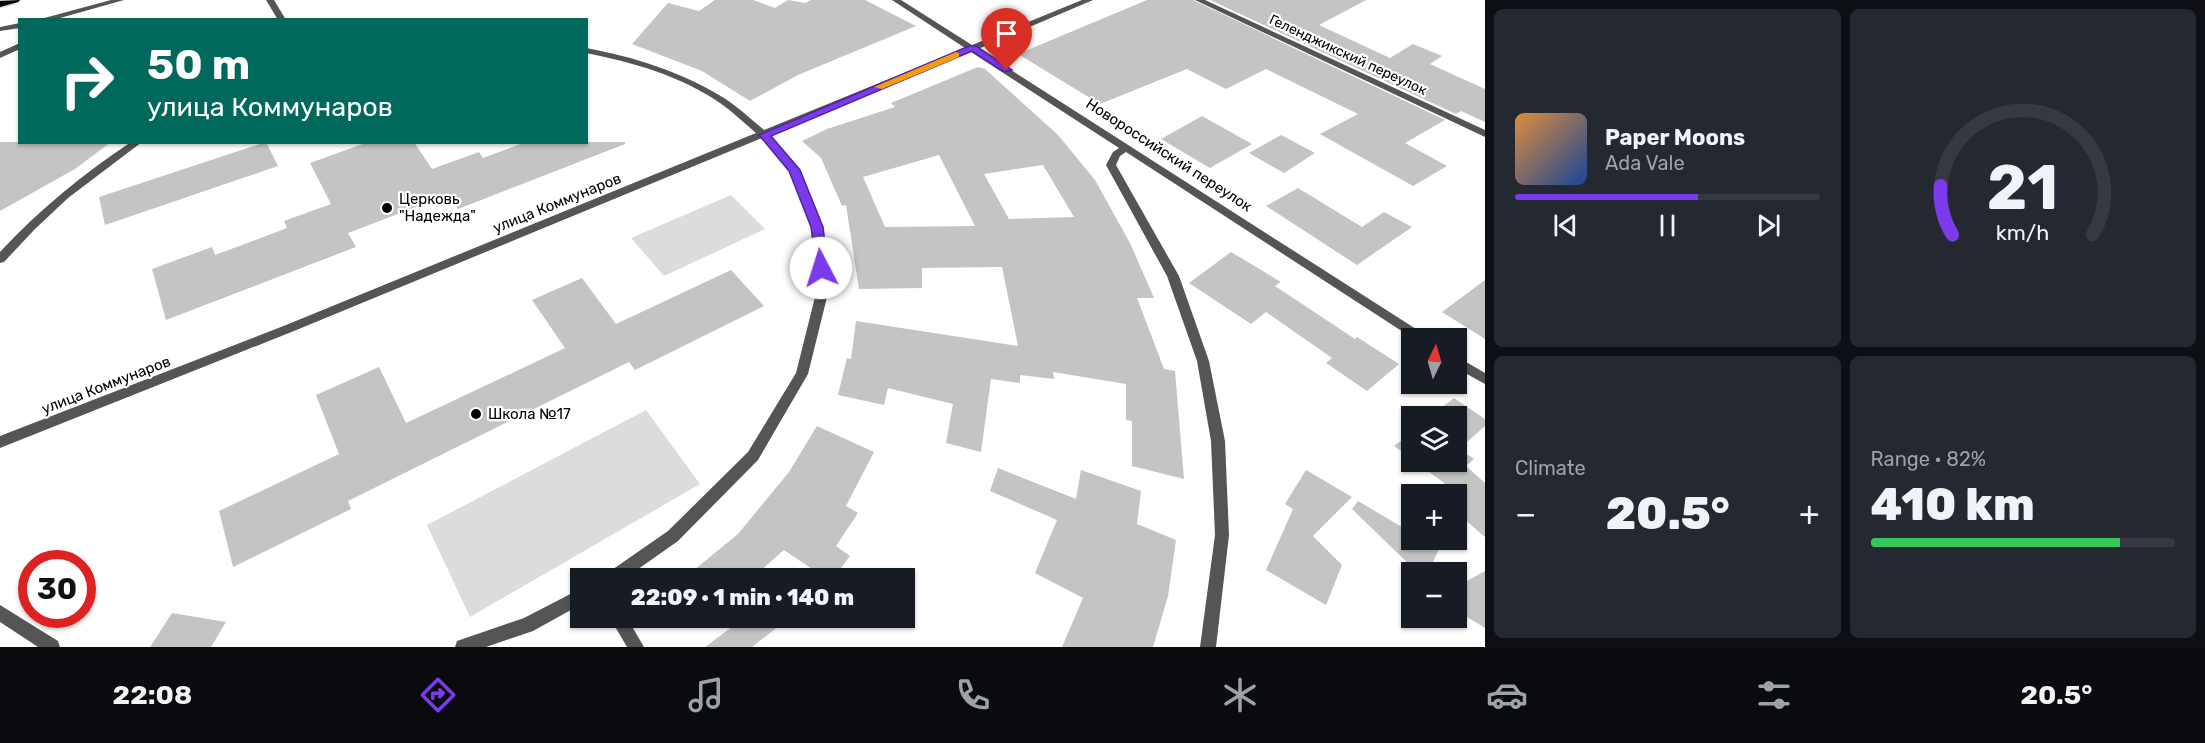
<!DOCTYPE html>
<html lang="en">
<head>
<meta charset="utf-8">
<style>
  body { margin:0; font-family:Rubik,sans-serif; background:#242831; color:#f1f3f6; height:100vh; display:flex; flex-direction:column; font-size:22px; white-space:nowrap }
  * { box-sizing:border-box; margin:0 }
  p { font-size:20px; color:#9ea1a6 }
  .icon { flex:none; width:33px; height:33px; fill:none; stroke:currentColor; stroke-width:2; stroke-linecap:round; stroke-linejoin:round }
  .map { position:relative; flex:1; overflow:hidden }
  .side { display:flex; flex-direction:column; gap:9px; padding:9px; background:#0d0f14; width:720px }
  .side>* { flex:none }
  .banner { position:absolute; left:18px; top:18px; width:570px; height:126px; border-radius:0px; box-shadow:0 2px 4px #0004; background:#00695c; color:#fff; overflow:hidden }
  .needle { width:39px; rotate:5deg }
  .controls { position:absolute; left:1401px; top:328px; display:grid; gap:12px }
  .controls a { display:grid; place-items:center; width:66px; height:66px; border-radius:0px; background:#171b24; box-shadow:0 2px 4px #0004; font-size:30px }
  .speed { position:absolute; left:18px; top:550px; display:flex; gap:12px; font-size:30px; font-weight:700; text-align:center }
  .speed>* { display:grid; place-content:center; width:78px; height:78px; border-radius:50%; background:#171b24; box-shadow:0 2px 4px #0004; line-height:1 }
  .speed .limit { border:9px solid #d22; background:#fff; color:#111 }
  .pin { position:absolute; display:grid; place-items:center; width:51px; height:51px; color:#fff; margin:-62px -26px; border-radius:50% 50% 50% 0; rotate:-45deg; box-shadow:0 0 6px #0007 }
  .pin .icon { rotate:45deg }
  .me { position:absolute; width:66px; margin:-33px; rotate:355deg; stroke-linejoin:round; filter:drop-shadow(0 0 4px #0008) }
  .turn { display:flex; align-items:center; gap:21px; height:126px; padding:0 30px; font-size:27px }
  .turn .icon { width:78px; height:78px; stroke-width:2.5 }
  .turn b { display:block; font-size:42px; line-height:51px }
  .big { font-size:45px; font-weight:800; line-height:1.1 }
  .side .widget { flex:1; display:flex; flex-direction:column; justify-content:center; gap:9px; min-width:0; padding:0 21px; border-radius:9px; background:#242831 }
  .side .dial { align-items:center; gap:0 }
  .dial svg { height:156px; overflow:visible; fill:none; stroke:#363941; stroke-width:7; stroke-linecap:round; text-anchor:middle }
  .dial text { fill:#f1f3f6; stroke:none }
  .song { display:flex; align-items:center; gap:18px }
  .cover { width:72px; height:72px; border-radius:9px; background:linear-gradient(135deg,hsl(30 70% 55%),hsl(220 70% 35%)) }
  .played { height:6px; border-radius:3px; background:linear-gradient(90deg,#7c3aed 60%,#363941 60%) }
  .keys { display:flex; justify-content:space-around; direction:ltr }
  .heat { display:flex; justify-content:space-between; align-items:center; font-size:33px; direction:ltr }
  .charge { height:9px; border-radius:4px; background:linear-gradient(90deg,#34c759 82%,#363941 0) }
  .side .tiles { flex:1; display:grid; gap:9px; grid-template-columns:repeat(2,1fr) }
  .trip { position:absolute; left:570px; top:568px; width:345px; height:60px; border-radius:0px; background:#171b24; box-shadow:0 2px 4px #0004; font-weight:800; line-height:60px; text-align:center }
  .tab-bar { display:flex; height:96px; justify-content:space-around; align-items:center; background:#090b0e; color:#9ea1a6 }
  .tab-bar .icon { width:42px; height:42px }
  .tab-bar .current { color:#7c3aed }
  .tab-bar b { font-size:27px; color:#f1f3f6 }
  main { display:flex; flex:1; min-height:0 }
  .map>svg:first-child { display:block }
  .green { fill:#dcdcdc }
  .building { fill:#c4c4c4; fill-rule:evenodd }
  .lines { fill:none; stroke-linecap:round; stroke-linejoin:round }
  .primary-casing { stroke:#dbdbdb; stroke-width:3 }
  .minor { fill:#555; fill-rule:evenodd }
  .primary { fill:#000; fill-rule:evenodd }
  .route { fill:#7c3aed; stroke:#51269a; stroke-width:1.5 }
  .slow { fill:#f59e0b }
  .poi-dot { fill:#000; stroke:#fff; stroke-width:2 }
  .labels { text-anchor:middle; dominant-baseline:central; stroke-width:4.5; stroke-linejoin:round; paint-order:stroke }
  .far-street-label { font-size:14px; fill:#000; stroke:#fff }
  .street-label { font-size:15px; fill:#000; stroke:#fff }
  .poi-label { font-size:15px; fill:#000; stroke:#fff; text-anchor:start }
</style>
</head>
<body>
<main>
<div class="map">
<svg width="1485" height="647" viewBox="0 0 1485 647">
  <rect width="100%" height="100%" fill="#fff"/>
  <!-- green -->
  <g class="green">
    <polygon points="731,195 765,229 664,276 631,238"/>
    <polygon points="646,410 700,484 470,617 427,525"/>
  </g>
  <!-- building -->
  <g class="building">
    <polygon points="715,0 753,0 775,8 788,0 805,3 811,0 865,0 916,26 798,75 750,101 702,71 632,44 668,3 699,11"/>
    <polygon points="1147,0 1193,0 1445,120 1405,143 1447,166 1413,186 1320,134 1358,114 1266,69 1226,89 1187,69 1100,104 1018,54"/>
    <polygon points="1210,0 1366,0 1319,25 1390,58 1413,44 1442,56 1430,64 1485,89 1485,122 1461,111 1456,114"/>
    <path d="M978 67 985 69 1058 135 1095 180 1130 243 1154 298H1137L1164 369 1175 371 1184 479 1132 466V421L1126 420V384L1053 372 1054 379 1020 375V383L991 379 981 452 946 443 953 404 888 388 884 405 838 395 847 358 851 359 856 321 1018 346 1002 267 922 268V288L859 289 846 205 842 206 821 158 802 141 827 129 895 107 891 103ZM939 155 975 226 885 227 863 177ZM1043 165 1074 217 1009 219 984 174Z"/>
    <polygon points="1202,116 1252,144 1210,168 1161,139"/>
    <polygon points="1281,135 1315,153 1284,173 1249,153"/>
    <polygon points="0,142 111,142 75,169 0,211"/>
    <polygon points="266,142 278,166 105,225 99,197"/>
    <polygon points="368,142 414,142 432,169 479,152 483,158 526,142 625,142 625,144 458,209 448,195 348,233 356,247 166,320 152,269 212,247 215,255 287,228 284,221 331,204 310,163"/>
    <polygon points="1298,188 1362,227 1384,212 1412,227 1357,265 1266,206"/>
    <polygon points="1231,252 1281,282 1275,286 1355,339 1357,337 1399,364 1367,391 1326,363 1332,358 1266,312 1251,324 1189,283"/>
    <polygon points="731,270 764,306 635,370 629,362 348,501 351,509 233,567 219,511 339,454 316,395 379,367 406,423 565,348 532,300 582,278 616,324"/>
    <polygon points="1485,280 1485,339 1442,312"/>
    <polygon points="1454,398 1485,419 1485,426 1459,449 1474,459 1466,466 1485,483 1485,537 1456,512 1456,492 1416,462 1456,462 1456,417 1430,417"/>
    <polygon points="817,426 874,452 846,506 858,513 836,546 850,556 833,579 827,579 784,550 751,579 683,579 738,534 789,472"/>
    <polygon points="1412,432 1412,459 1394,446"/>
    <polygon points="998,468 1076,499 1081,470 1141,491 1137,524 1176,540 1168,596 1153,647 1062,647 1083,598 1035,573 1057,520 990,491"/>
    <polygon points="1306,470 1352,497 1313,536 1342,565 1326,605 1266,570 1293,509 1285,504"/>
    <polygon points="1358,501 1412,533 1412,540 1424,540 1439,549 1428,573 1418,573 1352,509"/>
    <polygon points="1485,571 1485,628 1456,610 1456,587"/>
    <polygon points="172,613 226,622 211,647 150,647"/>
    <polygon points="744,618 789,618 752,647 705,647"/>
  </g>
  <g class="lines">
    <defs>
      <polygon id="primary" points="20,0 18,2 0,7 0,1"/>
    </defs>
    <!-- primary casing -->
    <use href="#primary" class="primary-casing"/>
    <!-- minor -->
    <g class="minor">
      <polygon points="111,0 124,0 53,20 37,20"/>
      <polygon points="266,0 274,0 286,20 278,20"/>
      <path d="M892 0H901L972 45 1082 0H1093L978 49 1427 336 1429 339H1414L1126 152 1120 156 1116 165 1179 276 1209 361 1225 441 1229 535 1216 647H1200L1215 535 1211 441 1197 361 1167 276 1106 165 1113 152 1119 148 971 52 769 135 799 170 822 227 829 289 808 374 758 460 678 541 624 579H603L606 574 668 531 748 452 796 373 817 289 812 227 789 171 762 138 294 331 0 448V436L286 325 756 133C744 123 733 112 720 103 681 76 632 62 586 53V48C635 57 682 72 724 98 738 107 751 119 764 130L965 48Z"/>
      <polygon points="1195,0 1205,0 1485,130 1485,137"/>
      <polygon points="20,23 20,28 0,31 0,27"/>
      <polygon points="20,43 20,49 0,58 0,52"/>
      <path d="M131 142H142L68 198 35 229 4 262 0 263V252C39 210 83 174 131 142Z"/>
      <polygon points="1456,356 1485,373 1485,384 1456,368"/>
      <polygon points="580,589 580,605 533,631 486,647 455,647 457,641 524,618"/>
      <polygon points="0,605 58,641 60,647 38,647 0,622"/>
      <polygon points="610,618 627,618 644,647 627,647"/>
    </g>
    <!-- primary -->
    <use href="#primary" class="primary"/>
  </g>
  <!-- route -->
  <polygon class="route" points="969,46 976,46 1012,70 1004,72 972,51 771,136 800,170 823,227 828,268 826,272 817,272 811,227 789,171 759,135"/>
  <!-- slow -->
  <polygon class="slow" points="956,52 959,53 959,57 882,89 874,87"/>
  <!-- markers -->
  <g class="poi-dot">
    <circle cx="387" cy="208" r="6"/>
    <circle cx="476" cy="414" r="6"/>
  </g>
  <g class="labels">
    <!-- far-street labels -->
    <g class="far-street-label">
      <text transform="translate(1348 55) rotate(25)">Геленджикский переулок</text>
    </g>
    <!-- street labels -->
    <g class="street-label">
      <text transform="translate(1169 155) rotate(33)">Новороссийский переулок</text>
      <text transform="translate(557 203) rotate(-22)">улица Коммунаров</text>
      <text transform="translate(106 385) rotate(-21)">улица Коммунаров</text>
    </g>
    <!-- poi labels -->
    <g class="poi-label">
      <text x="399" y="199">Церковь<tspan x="399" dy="17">"Надежда"</tspan></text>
      <text x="488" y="414">Школа №17</text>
    </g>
  </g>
</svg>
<div class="controls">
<a><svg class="needle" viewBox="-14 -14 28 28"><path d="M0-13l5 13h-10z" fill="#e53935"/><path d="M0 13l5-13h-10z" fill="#9ea1a6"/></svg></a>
<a><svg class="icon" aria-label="layers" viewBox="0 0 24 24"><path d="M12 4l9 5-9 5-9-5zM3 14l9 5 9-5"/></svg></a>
<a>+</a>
<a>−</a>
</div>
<div class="speed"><div class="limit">30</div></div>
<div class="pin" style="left:1007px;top:70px;background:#d93025"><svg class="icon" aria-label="arrive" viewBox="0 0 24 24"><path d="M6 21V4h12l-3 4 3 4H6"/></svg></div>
<svg class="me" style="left:821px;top:268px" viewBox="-20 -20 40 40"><circle r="19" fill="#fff"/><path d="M0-13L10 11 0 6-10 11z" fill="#7c3aed"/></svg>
<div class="trip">22:09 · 1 min · 140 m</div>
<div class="banner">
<div class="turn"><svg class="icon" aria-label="right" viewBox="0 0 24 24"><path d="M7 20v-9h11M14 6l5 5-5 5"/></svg><div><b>50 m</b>улица Коммунаров</div></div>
</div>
</div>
<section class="side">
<div class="tiles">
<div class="widget">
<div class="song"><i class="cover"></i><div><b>Paper Moons</b><p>Ada Vale</p></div></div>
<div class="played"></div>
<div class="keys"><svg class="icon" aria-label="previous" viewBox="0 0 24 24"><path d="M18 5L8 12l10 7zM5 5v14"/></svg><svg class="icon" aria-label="pause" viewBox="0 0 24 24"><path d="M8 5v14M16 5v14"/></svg><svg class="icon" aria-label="next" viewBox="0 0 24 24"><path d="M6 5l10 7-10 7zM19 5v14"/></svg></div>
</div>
<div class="widget dial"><svg viewBox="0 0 100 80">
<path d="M14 69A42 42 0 1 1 86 69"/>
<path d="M14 69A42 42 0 0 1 8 44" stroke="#7c3aed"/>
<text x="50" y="56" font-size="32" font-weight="700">21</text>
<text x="50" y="72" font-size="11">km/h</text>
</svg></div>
<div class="widget"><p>Climate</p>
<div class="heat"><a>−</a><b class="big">20.5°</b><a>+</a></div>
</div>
<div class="widget"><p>Range · 82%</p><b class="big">410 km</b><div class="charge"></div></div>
</div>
</section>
</main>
<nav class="tab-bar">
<b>22:08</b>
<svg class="icon current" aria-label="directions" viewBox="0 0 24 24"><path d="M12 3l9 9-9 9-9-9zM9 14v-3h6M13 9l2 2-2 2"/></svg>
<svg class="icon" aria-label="music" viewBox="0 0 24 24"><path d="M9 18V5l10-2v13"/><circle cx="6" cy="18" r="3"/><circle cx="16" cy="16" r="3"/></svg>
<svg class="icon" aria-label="phone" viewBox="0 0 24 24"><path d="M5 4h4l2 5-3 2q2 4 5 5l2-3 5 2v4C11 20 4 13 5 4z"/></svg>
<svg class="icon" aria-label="climate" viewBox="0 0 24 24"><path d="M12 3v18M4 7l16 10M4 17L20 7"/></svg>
<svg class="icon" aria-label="car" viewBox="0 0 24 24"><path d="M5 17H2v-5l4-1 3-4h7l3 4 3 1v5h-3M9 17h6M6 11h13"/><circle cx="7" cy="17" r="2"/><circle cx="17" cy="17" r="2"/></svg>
<svg class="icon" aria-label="filters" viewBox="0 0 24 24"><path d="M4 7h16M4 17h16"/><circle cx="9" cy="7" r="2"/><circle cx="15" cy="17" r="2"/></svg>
<b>20.5°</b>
</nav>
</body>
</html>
